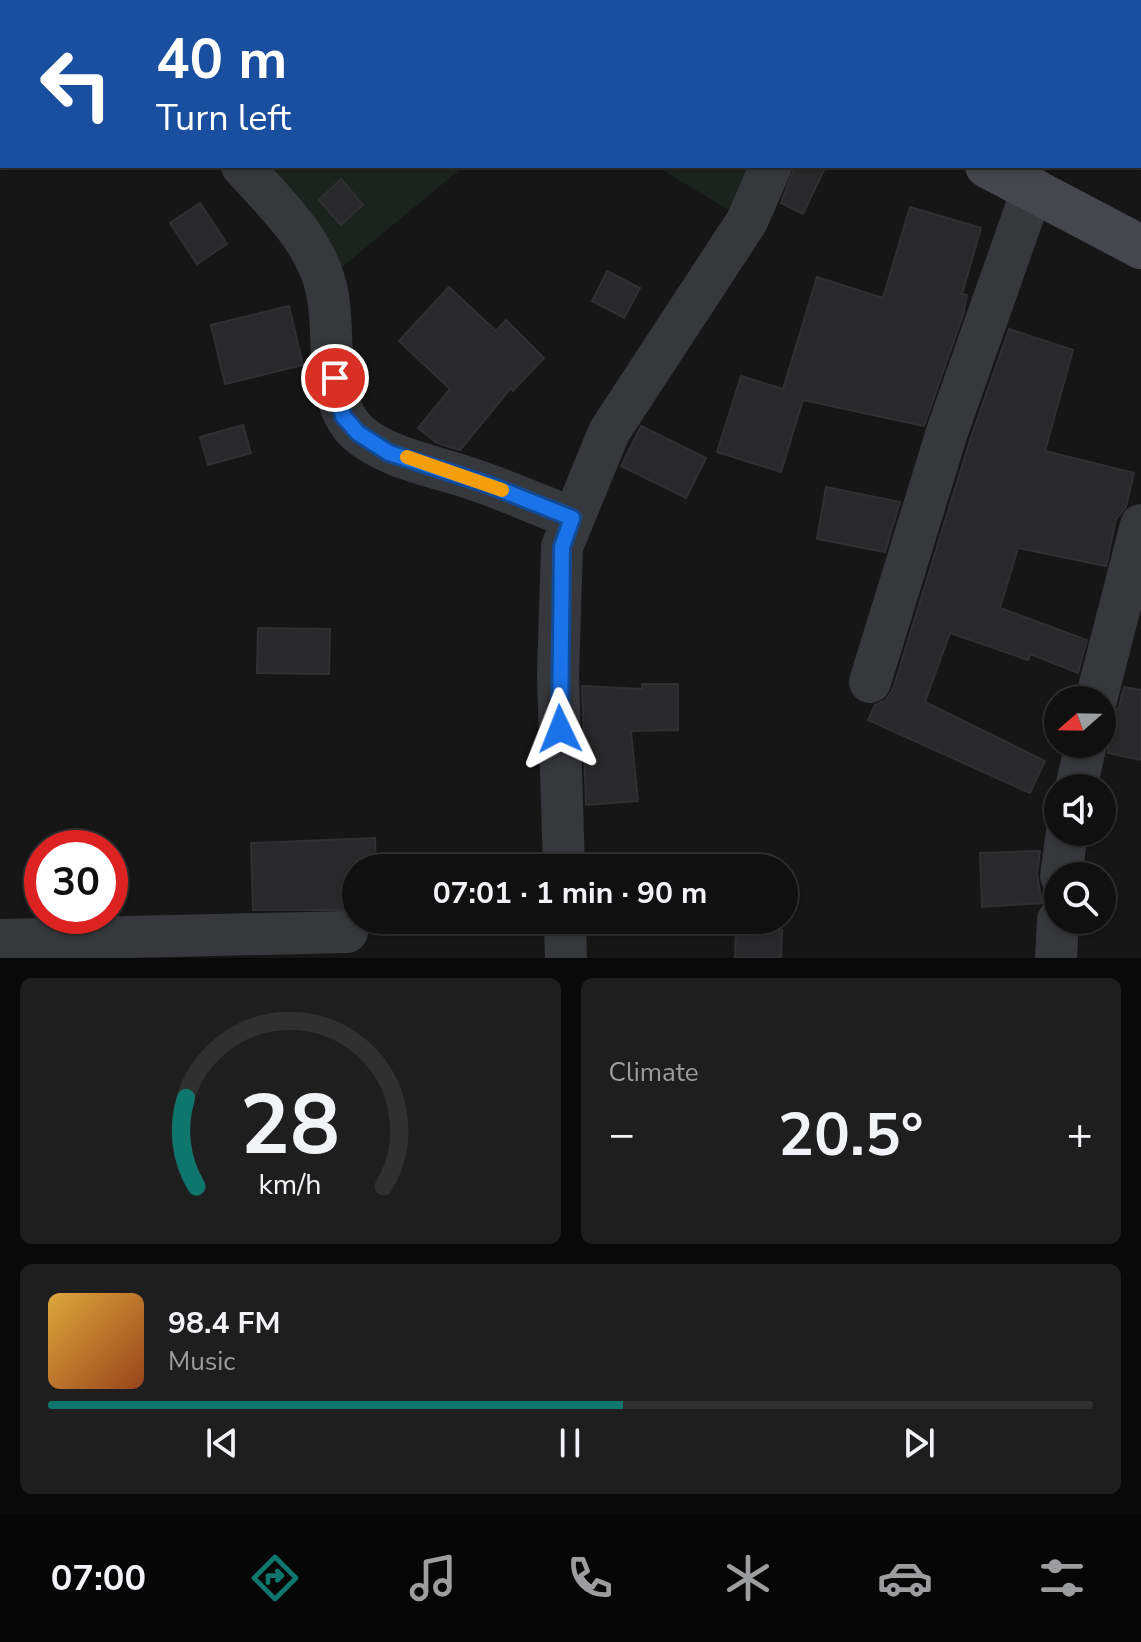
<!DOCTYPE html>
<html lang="en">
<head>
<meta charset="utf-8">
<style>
  body { margin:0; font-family:"Nunito Sans",sans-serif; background:#1e1e1f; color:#f1f3f6; height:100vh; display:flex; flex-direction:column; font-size:30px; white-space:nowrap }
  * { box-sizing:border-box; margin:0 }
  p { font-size:26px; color:#9c9d9f }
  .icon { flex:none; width:44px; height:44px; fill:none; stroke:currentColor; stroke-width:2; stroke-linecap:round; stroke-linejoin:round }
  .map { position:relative; height:958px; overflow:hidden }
  .panel { display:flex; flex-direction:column; gap:20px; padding:20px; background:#090909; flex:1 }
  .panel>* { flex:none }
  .banner { position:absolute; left:0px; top:0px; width:1142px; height:168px; box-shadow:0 2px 6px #0004,0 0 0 2px #303031; background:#1a4fa0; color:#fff; overflow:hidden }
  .needle { width:52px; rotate:250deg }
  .tools { position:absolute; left:1044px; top:686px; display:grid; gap:16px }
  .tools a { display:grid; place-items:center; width:72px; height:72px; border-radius:50%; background:#101011; box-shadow:0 2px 6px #0004,0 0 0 2px #303031; font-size:40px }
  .speed { position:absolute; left:24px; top:830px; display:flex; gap:16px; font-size:40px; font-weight:700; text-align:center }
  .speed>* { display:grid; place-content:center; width:104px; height:104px; border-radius:50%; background:#101011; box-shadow:0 2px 6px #0004,0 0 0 2px #303031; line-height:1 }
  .speed .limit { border:12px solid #d22; background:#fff; color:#111 }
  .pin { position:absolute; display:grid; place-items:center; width:68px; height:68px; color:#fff; margin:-34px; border:4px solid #fff; border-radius:50%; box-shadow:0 2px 8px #0007 }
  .me { position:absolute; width:88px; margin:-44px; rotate:358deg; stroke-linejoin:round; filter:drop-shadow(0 0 6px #0008) }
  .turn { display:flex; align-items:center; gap:28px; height:168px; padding:0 24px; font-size:36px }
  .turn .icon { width:104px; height:104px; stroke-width:2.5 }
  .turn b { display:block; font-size:56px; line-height:68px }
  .big { font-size:60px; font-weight:700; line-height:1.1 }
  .panel .tile { flex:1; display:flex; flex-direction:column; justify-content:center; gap:12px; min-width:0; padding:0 28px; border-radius:12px; background:#1e1e1f }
  .panel .dial { align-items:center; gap:0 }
  .dial svg { height:208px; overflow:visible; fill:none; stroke:#303031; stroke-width:7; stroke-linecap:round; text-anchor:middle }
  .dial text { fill:#f1f3f6; stroke:none }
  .song { display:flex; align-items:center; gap:24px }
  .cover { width:96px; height:96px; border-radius:12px; background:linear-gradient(135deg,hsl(40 70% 55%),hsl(20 70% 35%)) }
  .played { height:8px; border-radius:4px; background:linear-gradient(90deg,#0f766e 55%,#303031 55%) }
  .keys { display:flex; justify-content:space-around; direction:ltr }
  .heat { display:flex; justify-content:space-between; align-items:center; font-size:44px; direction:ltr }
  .panel .tiles { flex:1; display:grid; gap:20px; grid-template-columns:1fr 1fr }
  .tile:last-child { grid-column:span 2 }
  .trip { position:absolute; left:342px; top:854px; width:456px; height:80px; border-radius:40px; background:#101011; box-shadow:0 2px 6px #0004,0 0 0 2px #303031; font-weight:700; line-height:80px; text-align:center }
  .tab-bar { display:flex; height:128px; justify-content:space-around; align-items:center; background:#060607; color:#9c9d9f }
  .tab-bar .icon { width:56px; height:56px }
  .tab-bar .on { color:#0f766e }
  .tab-bar b { font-size:36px; color:#f1f3f6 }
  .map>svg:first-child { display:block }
  .green { fill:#1c221d }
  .building { fill:#29292b; stroke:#303033; stroke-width:2 }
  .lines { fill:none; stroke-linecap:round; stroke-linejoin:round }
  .street { stroke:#37383c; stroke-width:42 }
  .secondary { stroke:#45474c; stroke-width:44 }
  .rail { stroke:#4a4c51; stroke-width:6; stroke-dasharray:10 8; stroke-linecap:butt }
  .route-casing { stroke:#114b97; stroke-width:20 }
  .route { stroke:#1a73e8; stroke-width:14 }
  .slow { stroke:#f59e0b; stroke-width:14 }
</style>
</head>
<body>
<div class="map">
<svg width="1141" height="958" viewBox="0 0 1141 958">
  <rect width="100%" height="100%" fill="#161617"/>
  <!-- green -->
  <g class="green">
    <polygon points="123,0 687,0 690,2 124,2"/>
    <polygon points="266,166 464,166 335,273"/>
    <polygon points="656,166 771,166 747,221"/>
  </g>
  <!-- building -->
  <g class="building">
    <polygon points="795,166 826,166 803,214 781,203"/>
    <polygon points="341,179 363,205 341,225 319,200"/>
    <polygon points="200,203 227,244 197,264 170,223"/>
    <polygon points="910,207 981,228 962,294 967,295 963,315 924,426 803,400 781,472 717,452 741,376 783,389 817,277 883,298"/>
    <polygon points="607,271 640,288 624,318 592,301"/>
    <polygon points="449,287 496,331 506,320 544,358 513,391 511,388 460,450 437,443 418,428 450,389 399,341"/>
    <polygon points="289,306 303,365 225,384 211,325"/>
    <polygon points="1009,329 1073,350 1045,451 1134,473 1126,507 1116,519 1106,566 1018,548 1000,608 1087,640 1078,673 1030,654 1028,660 950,633 925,702 1045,761 1030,793 868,720 875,705 886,700 893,689 970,440"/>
    <polygon points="243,425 251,453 208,465 200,437"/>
    <polygon points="641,426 706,458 686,498 621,466"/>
    <polygon points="826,487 900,502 885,552 817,539"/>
    <polygon points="258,628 330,629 329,674 257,673"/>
    <polygon points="642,684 678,684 678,730 631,731 638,801 586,805 582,686 642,689"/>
    <polygon points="1124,687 1141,690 1141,760 1108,753 1109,738 1102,726 1119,707"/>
    <polygon points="375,838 376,868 356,868 356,910 253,910 251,843"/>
    <polygon points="1040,851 1037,874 1042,903 982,907 980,853"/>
    <polygon points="736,928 782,930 781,958 735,958"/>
  </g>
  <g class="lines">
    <!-- street -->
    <g class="street">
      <polyline points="104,0 105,2"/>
      <polyline points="0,64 2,63"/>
      <path d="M242 166C275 203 316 240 327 291 336 334 323 399 357 432 385 458 438 467 475 480 508 491 539 505 572 518"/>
      <polyline points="870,682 947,432 1033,188"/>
      <polyline points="1096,700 1141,525"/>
      <polyline points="1076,788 1086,744"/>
      <polyline points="564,868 558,674 562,547 609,432 747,221 771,166"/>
      <polyline points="1061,876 1067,832"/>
      <polyline points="565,920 566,958"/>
      <polyline points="0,940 347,932"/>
      <polyline points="1056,958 1058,920"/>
    </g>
    <!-- secondary -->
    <g class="secondary">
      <polyline points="687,0 690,2"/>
      <polyline points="987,166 1141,247"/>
    </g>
    <!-- rail -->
    <g class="rail">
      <polyline points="896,0 900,2"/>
      <polyline points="984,0 988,2"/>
      <polyline points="1140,70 1141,71"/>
      <polyline points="1140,110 1141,110"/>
    </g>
  </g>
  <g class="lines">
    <defs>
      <polyline id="route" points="335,378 343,416 358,433 389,453 489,485 572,518 562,547 560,729"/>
    </defs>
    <!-- route casing -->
    <use href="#route" class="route-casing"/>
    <!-- route -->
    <use href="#route" class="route"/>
    <!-- slow -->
    <polyline class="slow" points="407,457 502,490"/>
  </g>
</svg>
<div class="tools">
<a><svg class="needle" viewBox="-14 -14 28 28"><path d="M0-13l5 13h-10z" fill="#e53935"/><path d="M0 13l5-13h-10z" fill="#9c9d9f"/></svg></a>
<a><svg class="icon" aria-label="sound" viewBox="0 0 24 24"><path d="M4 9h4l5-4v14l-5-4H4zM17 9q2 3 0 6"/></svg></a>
<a><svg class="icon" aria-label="search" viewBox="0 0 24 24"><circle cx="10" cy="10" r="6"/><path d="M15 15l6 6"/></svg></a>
</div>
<div class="speed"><div class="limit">30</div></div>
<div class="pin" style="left:335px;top:378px;background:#d93025"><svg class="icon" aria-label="arrive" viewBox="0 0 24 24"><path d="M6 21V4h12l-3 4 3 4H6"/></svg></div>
<svg class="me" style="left:560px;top:729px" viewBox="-20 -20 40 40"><path d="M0-17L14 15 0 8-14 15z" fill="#1a73e8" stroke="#fff" stroke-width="4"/></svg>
<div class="trip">07:01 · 1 min · 90 m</div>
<div class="banner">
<div class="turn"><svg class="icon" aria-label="left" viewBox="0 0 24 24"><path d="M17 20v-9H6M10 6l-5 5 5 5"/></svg><div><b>40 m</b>Turn left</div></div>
</div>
</div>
<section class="panel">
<div class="tiles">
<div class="tile dial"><svg viewBox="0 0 100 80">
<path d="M14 69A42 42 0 1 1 86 69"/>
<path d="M14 69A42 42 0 0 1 10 35" stroke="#0f766e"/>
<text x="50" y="56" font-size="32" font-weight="700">28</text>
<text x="50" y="72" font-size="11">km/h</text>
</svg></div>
<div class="tile"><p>Climate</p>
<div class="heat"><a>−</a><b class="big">20.5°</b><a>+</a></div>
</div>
<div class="tile">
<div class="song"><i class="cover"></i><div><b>98.4 FM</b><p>Music</p></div></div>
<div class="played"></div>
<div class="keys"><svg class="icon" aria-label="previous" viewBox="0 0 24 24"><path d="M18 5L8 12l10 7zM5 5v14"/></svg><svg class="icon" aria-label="pause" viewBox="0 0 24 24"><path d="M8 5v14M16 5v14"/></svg><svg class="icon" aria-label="next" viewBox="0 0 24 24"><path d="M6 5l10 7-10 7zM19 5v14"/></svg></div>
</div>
</div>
</section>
<nav class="tab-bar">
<b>07:00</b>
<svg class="icon on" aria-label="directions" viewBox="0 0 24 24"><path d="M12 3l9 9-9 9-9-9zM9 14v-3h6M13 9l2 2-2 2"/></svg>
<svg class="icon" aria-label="music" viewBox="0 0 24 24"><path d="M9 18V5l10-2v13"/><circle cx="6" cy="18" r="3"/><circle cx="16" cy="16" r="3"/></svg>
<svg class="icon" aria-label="phone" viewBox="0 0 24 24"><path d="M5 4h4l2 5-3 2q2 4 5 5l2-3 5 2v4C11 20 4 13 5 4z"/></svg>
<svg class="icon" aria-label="climate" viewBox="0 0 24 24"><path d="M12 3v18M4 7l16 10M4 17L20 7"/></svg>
<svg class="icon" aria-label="car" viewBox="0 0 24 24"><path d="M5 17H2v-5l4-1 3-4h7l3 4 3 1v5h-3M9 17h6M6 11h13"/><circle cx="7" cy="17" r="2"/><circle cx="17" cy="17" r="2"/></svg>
<svg class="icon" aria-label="filters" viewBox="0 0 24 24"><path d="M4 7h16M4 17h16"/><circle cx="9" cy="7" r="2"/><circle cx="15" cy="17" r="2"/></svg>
</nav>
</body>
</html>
